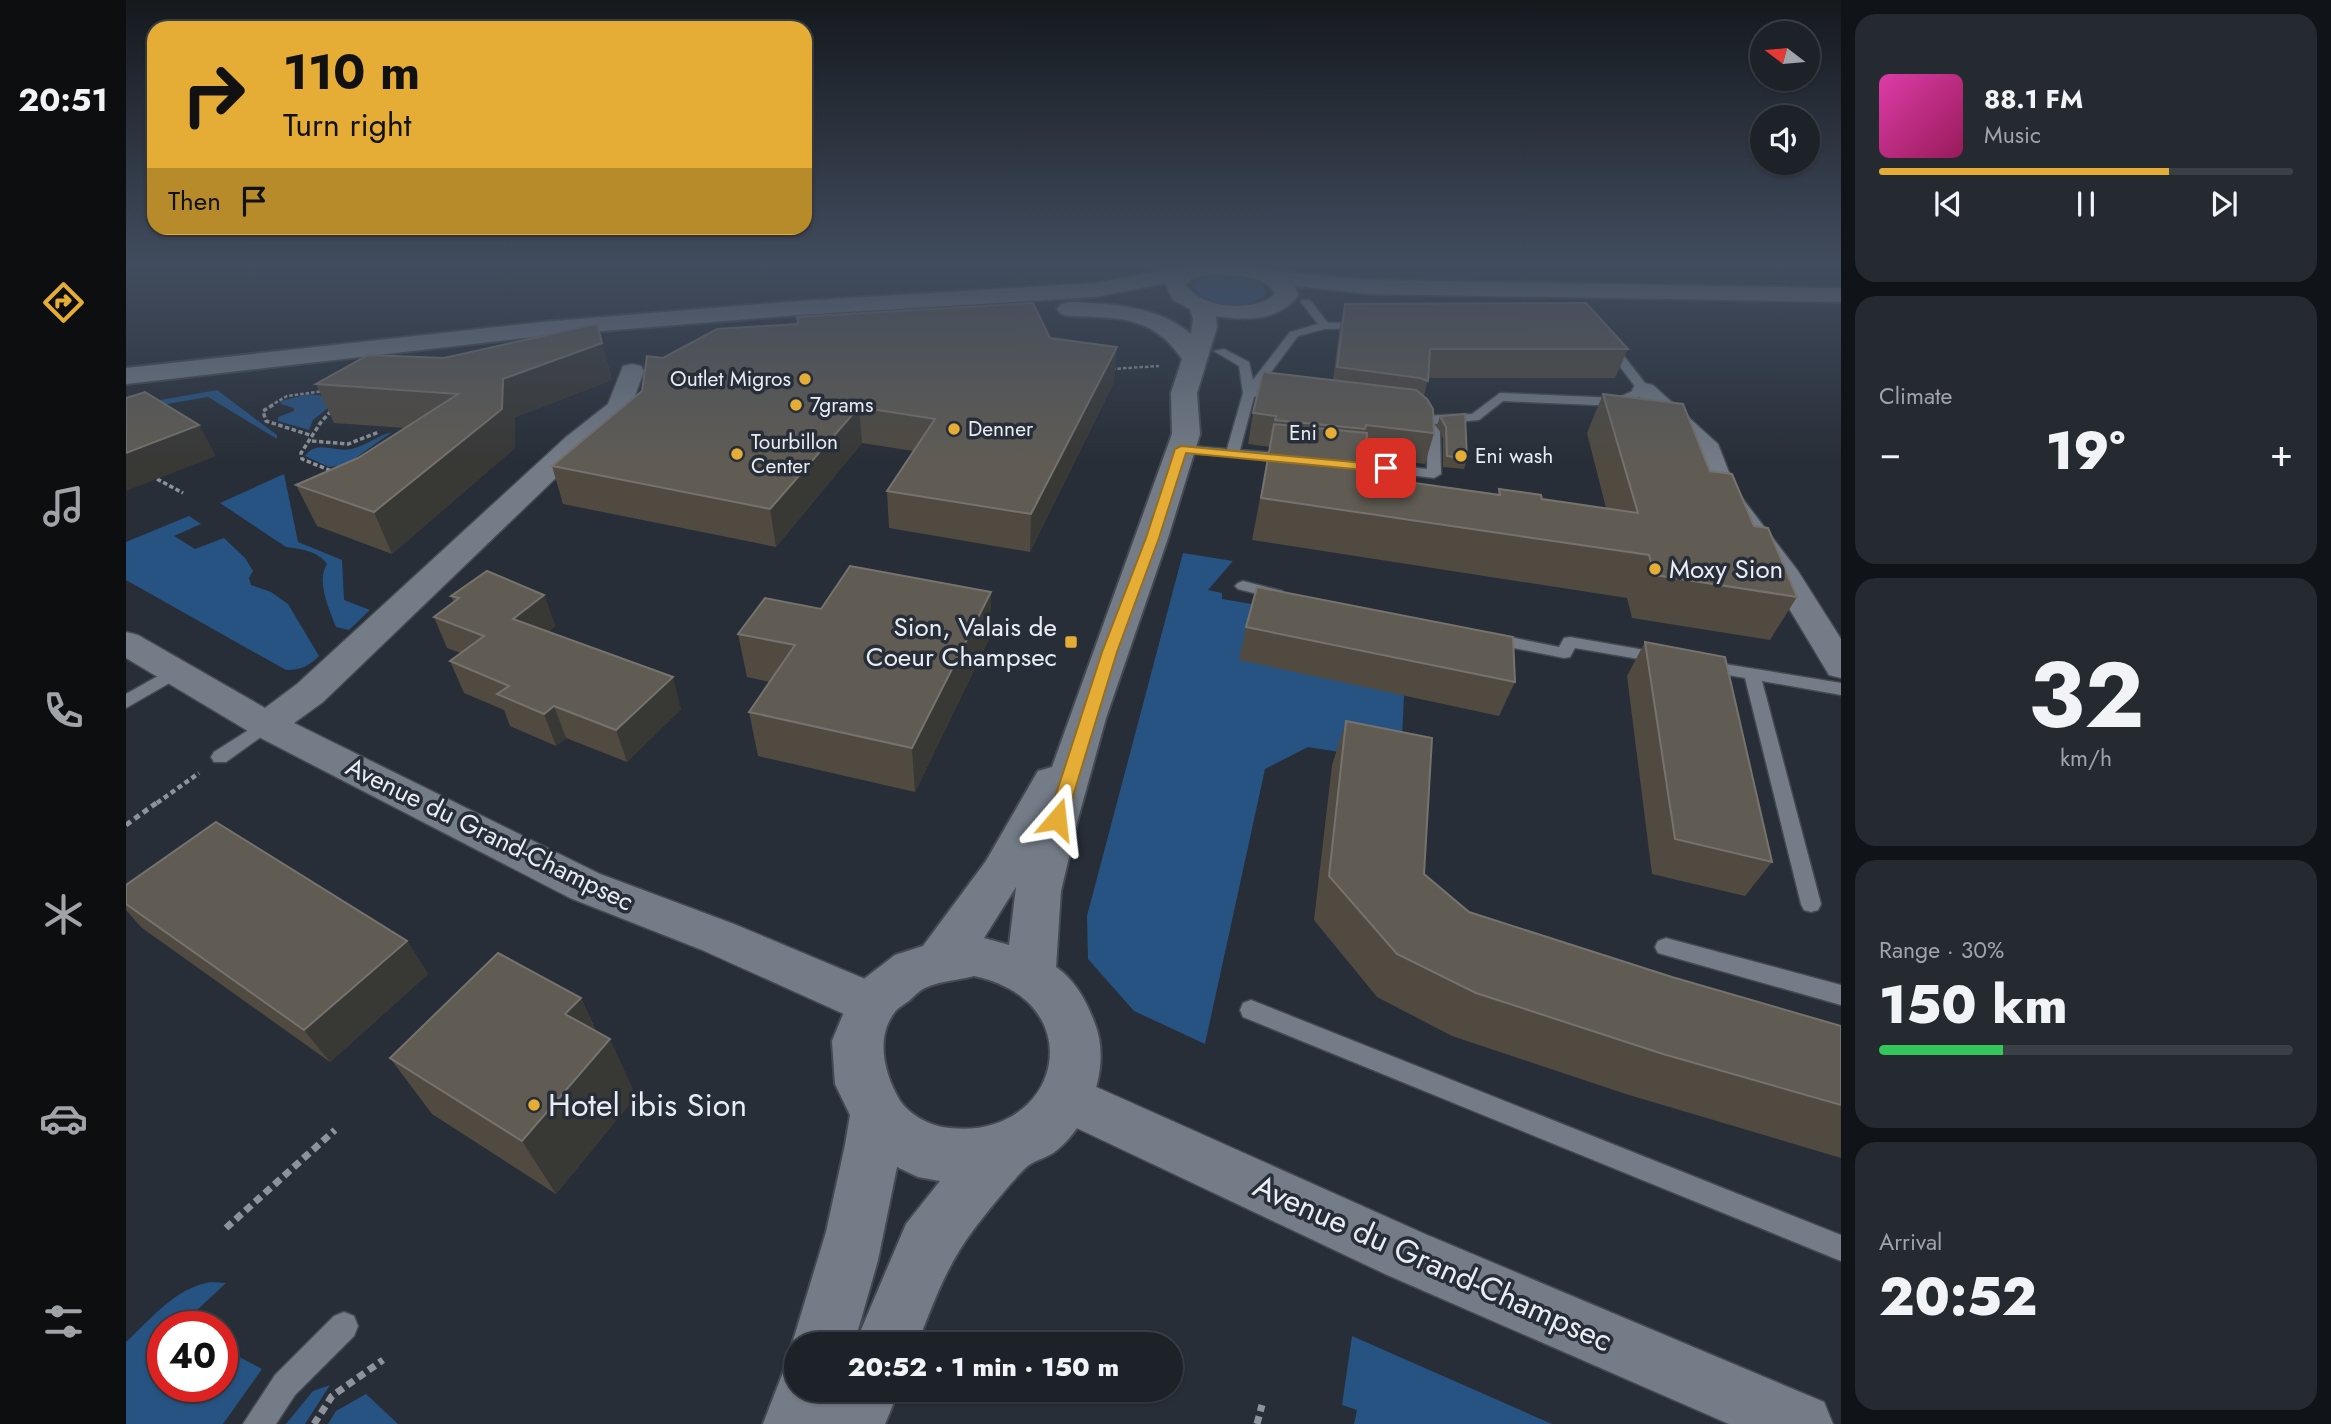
<!DOCTYPE html>
<html lang="en">
<head>
<meta charset="utf-8">
<style>
  body { margin:0; font-family:Jost,sans-serif; background:#252a31; color:#f1f3f6; height:100vh; display:flex; flex-direction:column; font-size:26px; white-space:nowrap }
  * { box-sizing:border-box; margin:0 }
  p { font-size:23px; color:#a0a4a8 }
  .icon { flex:none; width:38px; height:38px; fill:none; stroke:currentColor; stroke-width:2; stroke-linecap:round; stroke-linejoin:round }
  .map { position:relative; flex:1; overflow:hidden }
  .drawer { display:flex; flex-direction:column; gap:14px; padding:14px; background:#101317; width:490px }
  .drawer>* { flex:none }
  .banner { position:absolute; left:21px; top:21px; width:665px; height:214px; border-radius:21px; box-shadow:0 2px 5px #0004,0 0 0 2px #3b3f46; background:#e5ad35; color:#111; overflow:hidden }
  .needle { width:46px; rotate:286deg }
  .buttons { position:absolute; left:1624px; top:21px; display:grid; gap:14px }
  .buttons a { display:grid; place-items:center; width:70px; height:70px; border-radius:50%; background:#1d2229; box-shadow:0 2px 5px #0004,0 0 0 2px #3b3f46; font-size:35px }
  .speed { position:absolute; left:21px; top:1311px; display:flex; gap:14px; font-size:35px; font-weight:700; text-align:center }
  .speed>* { display:grid; place-content:center; width:91px; height:91px; border-radius:50%; background:#1d2229; box-shadow:0 2px 5px #0004,0 0 0 2px #3b3f46; line-height:1 }
  .speed .limit { border:10px solid #d22; background:#fff; color:#111 }
  .pin { position:absolute; display:grid; place-items:center; width:60px; height:60px; color:#fff; margin:-30px; border-radius:14px; box-shadow:0 4px 10px #0006 }
  .me { position:absolute; width:77px; margin:-38px; rotate:17deg; stroke-linejoin:round; filter:drop-shadow(0 0 5px #0008) }
  .turn { display:flex; align-items:center; gap:24px; height:147px; padding:0 21px; font-size:32px }
  .turn .icon { width:91px; height:91px; stroke-width:2.5 }
  .turn b { display:block; font-size:49px; line-height:60px }
  .then { display:flex; align-items:center; height:66px; padding:0 21px; background:#0003; gap:14px; font-size:26px }
  .big { font-size:52px; font-weight:800; line-height:1.1 }
  .drawer .widget { flex:1; display:flex; flex-direction:column; justify-content:center; gap:10px; min-width:0; padding:0 24px; border-radius:21px; background:#252a31 }
  .drawer .dial { align-items:center; gap:0 }
  .dial b { font-size:91px; line-height:1 }
  .song { display:flex; align-items:center; gap:21px }
  .cover { width:84px; height:84px; border-radius:10px; background:linear-gradient(135deg,hsl(320 70% 55%),hsl(330 70% 35%)) }
  .played { height:7px; border-radius:4px; background:linear-gradient(90deg,#e5ad35 70%,#3b3f46 70%) }
  .keys { display:flex; justify-content:space-around; direction:ltr }
  .heat { display:flex; justify-content:space-between; align-items:center; font-size:38px; direction:ltr }
  .charge { height:10px; border-radius:5px; background:linear-gradient(90deg,#34c759 30%,#3b3f46 0) }
  .trip { position:absolute; left:658px; top:1332px; width:399px; height:70px; border-radius:35px; background:#1d2229; box-shadow:0 2px 5px #0004,0 0 0 2px #3b3f46; font-weight:800; line-height:70px; text-align:center }
  main { display:flex; flex:1; min-height:0 }
  .tabs { display:flex; flex-direction:column; width:126px; justify-content:space-around; align-items:center; background:#0c0e10; color:#a0a4a8 }
  .tabs .icon { width:49px; height:49px }
  .tabs .current { color:#e5ad35 }
  .tabs b { font-size:32px; color:#f1f3f6 }
  .map>svg:first-child { display:block }
  .green { fill:#275383 }
  .lines { fill:none; stroke-linecap:round; stroke-linejoin:round }
  .lane-casing { stroke:#444a51; stroke-width:3 }
  .street-casing { stroke:#444a51; stroke-width:3 }
  .secondary-casing { stroke:#444a51; stroke-width:4 }
  .path-far4 { stroke:#8e939b; stroke-width:2.5; stroke-dasharray:3.5 2; stroke-linecap:butt }
  .path-far3 { stroke:#8e939b; stroke-width:3.5; stroke-dasharray:4.5 2.5; stroke-linecap:butt }
  .path-far2 { stroke:#8e939b; stroke-width:4.5; stroke-dasharray:5 3.5; stroke-linecap:butt }
  .path-far1 { stroke:#8e939b; stroke-width:5; stroke-dasharray:6 4.5; stroke-linecap:butt }
  .path { stroke:#8e939b; stroke-width:7; stroke-dasharray:8 5; stroke-linecap:butt }
  .lane { fill:#747c87; fill-rule:evenodd }
  .street { fill:#747c87; fill-rule:evenodd }
  .secondary { fill:#747c87; fill-rule:evenodd }
  .wall { fill:#504a41 }
  .shaded-wall { fill:#383835 }
  .building { fill:#605c54; stroke:#76726d; stroke-width:2 }
  .route { fill:#e5ad35; stroke:#957022; stroke-width:2 }
  .poi-dot { fill:#e5ad35; stroke:#272e37; stroke-width:2.5 }
  .labels { text-anchor:middle; dominant-baseline:central; stroke-width:7; stroke-linejoin:round; paint-order:stroke }
  .far-poi-label { font-size:21px; fill:#e9edf3; stroke:#272e37; text-anchor:start }
  .poi-label { font-size:26px; fill:#e9edf3; stroke:#272e37; text-anchor:start }
  .street-label { font-size:26px; fill:#e9edf3; stroke:#272e37 }
  .near-poi-label { font-size:32px; fill:#e9edf3; stroke:#272e37; text-anchor:start }
  .near-street-label { font-size:32px; fill:#e9edf3; stroke:#272e37 }
</style>
</head>
<body>
<main>
<nav class="tabs">
<b>20:51</b>
<svg class="icon current" aria-label="directions" viewBox="0 0 24 24"><path d="M12 3l9 9-9 9-9-9zM9 14v-3h6M13 9l2 2-2 2"/></svg>
<svg class="icon" aria-label="music" viewBox="0 0 24 24"><path d="M9 18V5l10-2v13"/><circle cx="6" cy="18" r="3"/><circle cx="16" cy="16" r="3"/></svg>
<svg class="icon" aria-label="phone" viewBox="0 0 24 24"><path d="M5 4h4l2 5-3 2q2 4 5 5l2-3 5 2v4C11 20 4 13 5 4z"/></svg>
<svg class="icon" aria-label="climate" viewBox="0 0 24 24"><path d="M12 3v18M4 7l16 10M4 17L20 7"/></svg>
<svg class="icon" aria-label="car" viewBox="0 0 24 24"><path d="M5 17H2v-5l4-1 3-4h7l3 4 3 1v5h-3M9 17h6M6 11h13"/><circle cx="7" cy="17" r="2"/><circle cx="17" cy="17" r="2"/></svg>
<svg class="icon" aria-label="filters" viewBox="0 0 24 24"><path d="M4 7h16M4 17h16"/><circle cx="9" cy="7" r="2"/><circle cx="15" cy="17" r="2"/></svg>
</nav>
<div class="map">
<svg width="1715" height="1424" viewBox="0 0 1715 1424">
  <rect width="100%" height="100%" fill="#272e37"/>
  <!-- green -->
  <g class="green">
    <path d="M1092 274C1109 275 1135 274 1141 293 1127 311 1079 307 1067 287L1073 279Z"/>
    <polygon points="91,390 151,435 151,439 82,397 0,411 0,406"/>
    <polygon points="182,394 200,396 203,407 187,420 183,430 152,421 152,417 168,411 168,408 155,404 155,401"/>
    <path d="M266 432 220 465 203 467 179 456C191 439 209 453 225 449 240 446 252 435 266 432Z"/>
    <path d="M158 474 172 542 216 560 218 600 244 610 223 630 210 627C203 609 190 581 201 564 192 551 175 549 160 547L94 503Z"/>
    <path d="M63 516 75 524 48 536 69 549 98 538 119 558 127 571 123 578 125 585 145 592 162 604 193 656C183 666 175 670 160 670L0 580V542Z"/>
    <polygon points="1057,553 1107,561 1082,590 1096,593 1096,599 1190,615 1278,695 1275,762 1182,747 1139,769 1079,1044 1008,1011 962,959 961,916"/>
    <path d="M85 1282 100 1283 55 1325 56 1326H37V1386H96V1348L136 1369 97 1424H0V1342C26 1318 49 1288 85 1282Z"/>
    <polygon points="1226,1336 1426,1424 1228,1424 1231,1410 1216,1405"/>
    <polygon points="204,1385 179,1424 160,1424 187,1391"/>
    <polygon points="240,1394 272,1424 202,1424 210,1411"/>
  </g>
  <g class="lines">
    <defs>
      <g id="lane">
        <polygon points="1176,300 1184,300 1202,323 1238,322 1243,325 1238,328 1199,329 1172,336 1131,391 1136,394 1128,397 1114,450 1163,454 1168,455 1168,461 1050,452 1049,449 1055,445 1101,449 1117,393 1113,366 1088,351 1098,349 1123,362 1127,380 1164,332 1192,324 1175,302"/>
        <polygon points="1483,341 1487,342 1522,387 1522,393 1493,406 1377,401 1353,420 1308,424 1314,431 1315,474 1308,478 1216,467 1209,463 1216,459 1301,469 1302,432 1290,419 1292,416 1346,414 1374,393 1491,398 1511,389 1477,344"/>
        <polygon points="1117,581 1156,591 1159,594 1151,599 1112,589 1109,586 1112,583"/>
        <polygon points="1364,633 1433,647 1438,638 1444,637 1536,653 1544,658 1536,663 1449,648 1444,657 1438,658 1358,642 1356,638 1358,634"/>
        <polygon points="1580,661 1715,683 1715,695 1636,681 1695,904 1692,910 1685,912 1678,910 1675,904 1619,678 1574,670 1572,666 1574,662"/>
        <polygon points="48,667 54,669 56,673 54,677 0,708 0,694"/>
        <polygon points="140,719 146,721 149,725 146,729 100,762 88,762 85,757 88,752"/>
        <polygon points="1540,938 1715,985 1715,1005 1532,953 1529,947 1532,941"/>
        <polygon points="1125,1000 1715,1235 1715,1261 1117,1017 1114,1010 1117,1003"/>
        <polygon points="218,1312 228,1316 232,1326 228,1336 169,1395 150,1424 117,1424 149,1375 208,1316"/>
      </g>
      <g id="street">
        <polygon points="506,364 515,366 518,371 503,412 460,449 197,702 168,723 474,874 608,924 763,989 770,1004 763,1019 746,1025 729,1019 576,950 444,898 127,734 0,658 0,632 12,635 139,708 171,684 440,437 482,404 497,366"/>
        <polygon points="1518,383 1527,385 1592,444 1610,490 1672,571 1715,639 1715,678 1703,675 1646,580 1582,491 1567,447 1506,390 1509,385"/>
        <polygon points="939,1073 1299,1234 1698,1402 1707,1424 1603,1424 1259,1274 921,1114 914,1097 921,1080"/>
      </g>
      <g id="secondary">
        <path d="M1067 265H1122L1147 271 1245 280 1715 288V302L1245 294 1169 286 1172 295C1155 321 1118 321 1090 316L1091 327 1071 393 1074 434 1042 538 980 718 952 819 935 891 930 967C950 981 961 1002 969 1024 985 1065 965 1122 931 1150 923 1157 912 1159 903 1165 893 1172 857 1217 848 1229 820 1266 808 1302 791 1344H729L780 1224 814 1181 792 1177 771 1167 752 1260 728 1344H670V1355L666 1344 700 1232 719 1145 724 1115 709 1084 706 1041 723 1000 730 985 769 955 797 946 860 861 912 771 926 767 1046 434 1045 393 1056 359C1026 315 992 318 943 316L935 314 931 309 935 304 943 302C985 304 1031 305 1065 334L1067 319 1064 309 1047 300 1039 283 970 297 673 315 416 336 0 384V368L416 322 673 301 970 283ZM1084 274C1104 276 1140 273 1149 294 1130 313 1075 309 1060 285L1066 278ZM890 887 883 945 858 938ZM848 976C971 1002 933 1146 816 1127 801 1124 781 1113 773 1099 759 1075 749 1039 768 1013 771 1008 779 1004 784 1000 789 995 795 989 801 987 815 981 833 980 848 976Z"/>
        <polygon points="670,1363 670,1390 773,1390 759,1424 637,1424 659,1367"/>
      </g>
    </defs>
    <!-- lane casing -->
    <use href="#lane" class="lane-casing"/>
    <!-- street casing -->
    <use href="#street" class="street-casing"/>
    <!-- secondary casing -->
    <use href="#secondary" class="secondary-casing"/>
    <!-- path-far4 -->
    <g class="path-far4">
      <polyline points="986,369 1033,366"/>
      <polyline points="144,406 161,396 197,391"/>
    </g>
    <!-- path-far3 -->
    <g class="path-far3">
      <polyline points="147,405 137,411 140,421 187,436"/>
      <polyline points="205,411 195,422 175,453 176,459 208,472"/>
      <polyline points="186,441 222,444 253,432"/>
      <polyline points="31,479 57,493"/>
    </g>
    <!-- path-far2 -->
    <polyline class="path-far2" points="31,803 73,773"/>
    <!-- path-far1 -->
    <polyline class="path-far1" points="0,825 33,801"/>
    <!-- path -->
    <g class="path">
      <polyline points="100,1228 209,1130"/>
      <polyline points="188,1424 206,1396 257,1360"/>
      <polyline points="1131,1424 1136,1405"/>
    </g>
    <!-- lane -->
    <use href="#lane" class="lane"/>
    <!-- street -->
    <use href="#street" class="street"/>
    <!-- secondary -->
    <use href="#secondary" class="secondary"/>
  </g>
  <!-- wall -->
  <g class="wall">
    <polygon points="1219,304 1502,349 1489,378 1302,378 1298,396 1308,433 1299,464 1240,457 1239,476 1372,494 1373,489 1416,499 1480,508 1461,433 1477,394 1584,471 1628,526 1671,597 1644,640 1506,618 1501,598 1126,540 1144,447 1122,444 1127,413 1207,380 1213,332"/>
    <polygon points="476,343 486,380 389,417 389,448 266,554 191,526 170,485 232,458 279,428 208,423 190,384 318,358"/>
    <polygon points="537,358 988,382 904,552 763,528 761,491 787,451 736,443 650,547 437,504 426,466 516,391"/>
    <polygon points="1314,416 1341,459 1338,469 1317,467 1317,438 1311,426"/>
    <polygon points="865,592 865,635 789,792 632,756 623,712 644,682 621,677 612,634 695,609"/>
    <polygon points="418,595 429,626 422,632 555,709 501,762 440,738 430,746 384,726 378,710 338,693 324,661 335,653 321,648 308,617 328,602 325,596"/>
    <polygon points="1120,627 1389,682 1373,716 1113,660"/>
    <polygon points="1519,642 1646,862 1619,896 1526,874 1501,676"/>
    <polygon points="1220,721 1298,874 1343,912 1546,977 1715,1026 1715,1158 1503,1095 1326,1036 1251,997 1188,920 1206,765"/>
    <polygon points="0,885 281,941 302,974 204,1062 16,928 0,910"/>
    <polygon points="455,998 470,1031 510,1096 430,1194 306,1114 264,1058"/>
  </g>
  <!-- shaded-wall -->
  <g class="shaded-wall">
    <polygon points="476,343 486,380 389,417 389,448 266,554 248,512 377,379"/>
    <polygon points="991,347 988,382 904,552 905,514"/>
    <polygon points="733,407 736,443 650,547 644,509"/>
    <polygon points="73,425 90,456 0,491 0,453"/>
    <polygon points="865,592 865,635 789,792 786,748"/>
    <polygon points="418,595 429,626 399,650 387,619"/>
    <polygon points="547,677 555,709 501,762 490,730"/>
    <polygon points="428,706 440,738 430,746 418,714"/>
    <polygon points="281,941 302,974 204,1062 178,1030"/>
    <polygon points="455,998 477,1048 484,1039 510,1096 430,1194 396,1141 439,1014"/>
  </g>
  <!-- building -->
  <g class="building">
    <polygon points="907,303 924,338 991,347 905,514 761,491 809,419 733,407 644,509 426,466 516,391 521,356 537,358 591,329 672,324 671,317"/>
    <polygon points="1460,303 1502,349 1304,349 1302,381 1294,378 1211,367 1219,304"/>
    <polygon points="471,324 476,343 377,379 376,409 248,512 170,485 232,458 332,394 190,384 242,355 318,358"/>
    <polygon points="1137,372 1290,390 1301,399 1307,409 1308,433 1240,425 1239,429 1149,420 1150,416 1127,413"/>
    <polygon points="19,392 73,425 0,453 0,398"/>
    <polygon points="1477,394 1557,404 1584,471 1606,474 1628,526 1642,528 1671,597 1529,575 1523,555 1135,498 1148,424 1241,433 1239,476 1374,495 1373,489 1415,495 1416,499 1512,513"/>
    <polygon points="1339,414 1341,459 1321,456 1320,427 1314,416"/>
    <polygon points="724,566 865,592 786,748 623,712 669,645 612,634 639,598 695,609"/>
    <polygon points="361,571 418,595 387,619 547,677 490,730 428,706 418,714 371,694 383,686 324,661 358,636 308,617 333,598 325,596"/>
    <polygon points="1131,587 1387,637 1389,682 1120,627"/>
    <polygon points="1519,642 1599,657 1646,862 1549,839"/>
    <polygon points="1220,721 1306,738 1298,874 1343,912 1546,977 1715,1026 1715,1105 1537,1054 1350,993 1271,954 1203,876"/>
    <polygon points="90,822 281,941 178,1030 0,904 0,885"/>
    <polygon points="372,953 455,998 439,1014 484,1039 396,1141 264,1058"/>
  </g>
  <!-- sky -->
  <linearGradient id="sky" x2="0" y2="1"><stop stop-color="#15191e"/><stop offset="0.57" stop-color="#414c5e"/><stop offset="1" stop-color="#414c5e" stop-opacity="0"/></linearGradient>
  <rect width="1715" height="464" fill="url(#sky)"/>
  <!-- route -->
  <polygon class="route" points="1055,446 1260,465 1266,468 1260,472 1060,453 1033,538 991,652 940,819 937,824 925,824 922,819 976,652 1020,538 1049,449"/>
  <!-- markers -->
  <g class="poi-dot">
    <circle cx="679" cy="379" r="7"/>
    <circle cx="670" cy="405" r="7"/>
    <circle cx="828" cy="429" r="7"/>
    <circle cx="1205" cy="433" r="7"/>
    <circle cx="611" cy="454" r="7"/>
    <circle cx="1335" cy="456" r="7"/>
    <circle cx="1529" cy="569" r="7"/>
    <rect x="938" y="635" width="14" height="14" rx="3.5"/>
    <circle cx="408" cy="1105" r="7"/>
  </g>
  <g class="labels">
    <!-- far-poi labels -->
    <g class="far-poi-label">
      <text x="665" y="379" text-anchor="end">Outlet Migros</text>
      <text x="684" y="405">7grams</text>
      <text x="842" y="429">Denner</text>
      <text x="1191" y="433" text-anchor="end">Eni</text>
      <text x="625" y="442">Tourbillon<tspan x="625" dy="24">Center</tspan></text>
      <text x="1349" y="456">Eni wash</text>
    </g>
    <!-- poi labels -->
    <g class="poi-label">
      <text x="1543" y="569">Moxy Sion</text>
      <text x="931" y="627" text-anchor="end">Sion, Valais de<tspan x="931" dy="30">Coeur Champsec</tspan></text>
    </g>
    <!-- street labels -->
    <g class="street-label">
      <text transform="translate(364 834) rotate(26)">Avenue du Grand-Champsec</text>
    </g>
    <!-- near-poi labels -->
    <g class="near-poi-label">
      <text x="422" y="1105">Hotel ibis Sion</text>
    </g>
    <!-- near-street labels -->
    <g class="near-street-label">
      <text transform="translate(1307 1263) rotate(24)">Avenue du Grand-Champsec</text>
    </g>
  </g>
</svg>
<div class="buttons">
<a><svg class="needle" viewBox="-14 -14 28 28"><path d="M0-13l5 13h-10z" fill="#e53935"/><path d="M0 13l5-13h-10z" fill="#a0a4a8"/></svg></a>
<a><svg class="icon" aria-label="sound" viewBox="0 0 24 24"><path d="M4 9h4l5-4v14l-5-4H4zM17 9q2 3 0 6"/></svg></a>
</div>
<div class="speed"><div class="limit">40</div></div>
<div class="pin" style="left:1260px;top:468px;background:#d93025"><svg class="icon" aria-label="arrive" viewBox="0 0 24 24"><path d="M6 21V4h12l-3 4 3 4H6"/></svg></div>
<svg class="me" style="left:931px;top:819px" viewBox="-20 -20 40 40"><path d="M0-17L14 15 0 8-14 15z" fill="#e5ad35" stroke="#fff" stroke-width="4"/></svg>
<div class="trip">20:52 · 1 min · 150 m</div>
<div class="banner">
<div class="turn"><svg class="icon" aria-label="right" viewBox="0 0 24 24"><path d="M7 20v-9h11M14 6l5 5-5 5"/></svg><div><b>110 m</b>Turn right</div></div>
<div class="then">Then<svg class="icon" aria-label="arrive" viewBox="0 0 24 24"><path d="M6 21V4h12l-3 4 3 4H6"/></svg></div>
</div>
</div>
<section class="drawer">
<div class="widget">
<div class="song"><i class="cover"></i><div><b>88.1 FM</b><p>Music</p></div></div>
<div class="played"></div>
<div class="keys"><svg class="icon" aria-label="previous" viewBox="0 0 24 24"><path d="M18 5L8 12l10 7zM5 5v14"/></svg><svg class="icon" aria-label="pause" viewBox="0 0 24 24"><path d="M8 5v14M16 5v14"/></svg><svg class="icon" aria-label="next" viewBox="0 0 24 24"><path d="M6 5l10 7-10 7zM19 5v14"/></svg></div>
</div>
<div class="widget"><p>Climate</p>
<div class="heat"><a>−</a><b class="big">19°</b><a>+</a></div>
</div>
<div class="widget dial"><b>32</b><p>km/h</p></div>
<div class="widget"><p>Range · 30%</p><b class="big">150 km</b><div class="charge"></div></div>
<div class="widget"><p>Arrival</p><b class="big">20:52</b></div>
</section>
</main>
</body>
</html>
